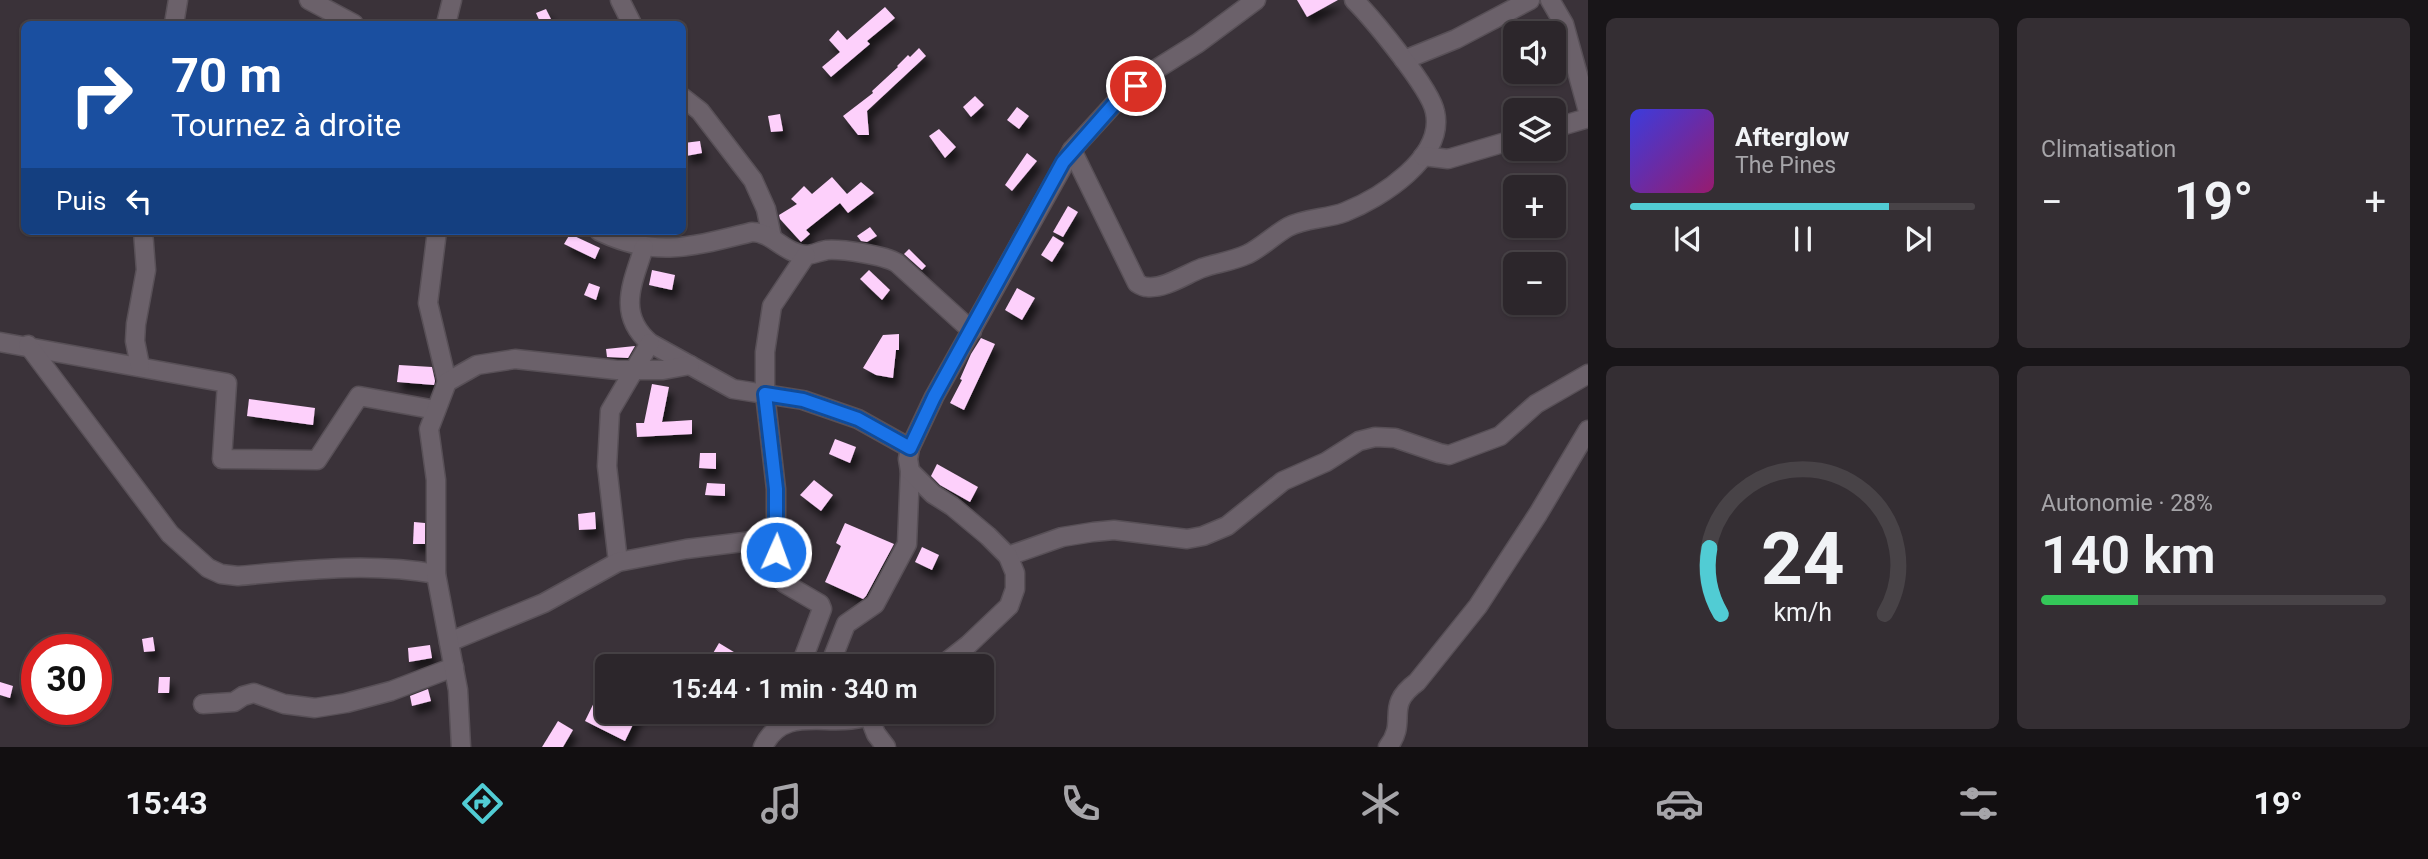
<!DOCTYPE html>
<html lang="fr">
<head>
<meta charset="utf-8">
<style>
  body { margin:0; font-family:Roboto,sans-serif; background:#342e33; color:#f1f3f6; height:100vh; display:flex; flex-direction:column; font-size:26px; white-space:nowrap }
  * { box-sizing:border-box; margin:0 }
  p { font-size:23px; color:#a6a5a9 }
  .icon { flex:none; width:38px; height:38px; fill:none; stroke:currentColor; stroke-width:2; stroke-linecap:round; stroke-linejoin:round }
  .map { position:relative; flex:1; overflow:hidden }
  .drawer { display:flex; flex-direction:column; gap:18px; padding:18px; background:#181518; width:840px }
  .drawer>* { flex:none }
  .guide { position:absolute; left:21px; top:21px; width:665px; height:214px; border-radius:10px; box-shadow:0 2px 5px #0004,0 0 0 2px #484347; background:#1a4fa0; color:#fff; overflow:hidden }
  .buttons { position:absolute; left:1503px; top:21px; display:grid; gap:14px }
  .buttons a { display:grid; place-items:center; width:63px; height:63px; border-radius:10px; background:#2c262b; box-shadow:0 2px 5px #0004,0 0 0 2px #484347; font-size:35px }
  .speed { position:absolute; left:21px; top:634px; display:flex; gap:14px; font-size:35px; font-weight:700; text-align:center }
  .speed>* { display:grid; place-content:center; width:91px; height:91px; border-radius:50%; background:#2c262b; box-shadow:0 2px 5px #0004,0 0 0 2px #484347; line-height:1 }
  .speed .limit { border:10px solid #d22; background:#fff; color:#111 }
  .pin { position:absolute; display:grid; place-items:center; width:60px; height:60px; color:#fff; margin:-30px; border:4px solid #fff; border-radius:50%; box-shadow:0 2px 7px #0007 }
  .me { position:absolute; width:77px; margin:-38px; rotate:2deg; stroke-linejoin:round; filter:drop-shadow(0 0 5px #0008) }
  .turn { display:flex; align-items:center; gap:24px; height:147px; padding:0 35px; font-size:32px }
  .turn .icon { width:91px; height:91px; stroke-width:2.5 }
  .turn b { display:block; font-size:49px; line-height:60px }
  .then { display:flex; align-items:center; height:66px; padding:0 35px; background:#0003; gap:14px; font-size:26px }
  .big { font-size:52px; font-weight:600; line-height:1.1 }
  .drawer .widget { flex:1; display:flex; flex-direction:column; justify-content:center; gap:10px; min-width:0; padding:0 24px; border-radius:10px; background:#342e33 }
  .drawer .dial { align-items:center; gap:0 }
  .dial svg { height:182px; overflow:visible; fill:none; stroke:#484347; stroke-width:7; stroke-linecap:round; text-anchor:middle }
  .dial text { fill:#f1f3f6; stroke:none }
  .song { display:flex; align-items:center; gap:21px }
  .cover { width:84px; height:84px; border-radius:10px; background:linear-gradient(135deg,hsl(240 70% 55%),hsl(320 70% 35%)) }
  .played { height:7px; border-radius:4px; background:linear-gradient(90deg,#51ccd4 75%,#484347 75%) }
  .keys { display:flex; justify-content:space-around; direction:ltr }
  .heat { display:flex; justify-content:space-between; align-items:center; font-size:38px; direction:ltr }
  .charge { height:10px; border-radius:5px; background:linear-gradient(90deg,#34c759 28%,#484347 0) }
  .drawer .tiles { flex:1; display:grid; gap:18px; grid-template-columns:repeat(2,1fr) }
  .trip { position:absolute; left:595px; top:654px; width:399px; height:70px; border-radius:10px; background:#2c262b; box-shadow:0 2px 5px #0004,0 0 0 2px #484347; font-weight:600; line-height:70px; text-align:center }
  .menu { display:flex; height:112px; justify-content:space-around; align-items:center; background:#120f11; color:#a6a5a9 }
  .menu .icon { width:49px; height:49px }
  .menu .current { color:#51ccd4 }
  .menu b { font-size:32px; color:#f1f3f6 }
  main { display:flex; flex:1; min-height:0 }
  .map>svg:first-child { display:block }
  .building { fill:#fdd0fb; filter:url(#shadow) }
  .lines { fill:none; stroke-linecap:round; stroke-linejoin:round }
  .minor-casing { stroke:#585057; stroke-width:21 }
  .secondary-casing { stroke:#585057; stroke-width:21 }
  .minor { stroke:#6b616a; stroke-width:18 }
  .secondary { stroke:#6b616a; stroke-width:18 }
  .route-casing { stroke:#114b97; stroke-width:18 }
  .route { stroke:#1a73e8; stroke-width:12 }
</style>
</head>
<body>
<main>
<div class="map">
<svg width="1588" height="747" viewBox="0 0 1588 747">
  <defs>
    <filter id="shadow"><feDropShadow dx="4.5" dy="8" stdDeviation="3.5" flood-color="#0009"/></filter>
  </defs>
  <rect width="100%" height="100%" fill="#3a3239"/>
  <!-- building -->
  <g class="building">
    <polygon points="1297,0 1338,0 1307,17"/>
    <polygon points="885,7 895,18 867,41 870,44 831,77 822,67 840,52 829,40 838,30 847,40"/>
    <polygon points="546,9 551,19 541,24 536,13"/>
    <polygon points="919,48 926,56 867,111 869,135 858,135 843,116 873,93 872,91 898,67 897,66 908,55 910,57"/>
    <polygon points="975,96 984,105 971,117 963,107"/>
    <polygon points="1017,107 1029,116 1019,129 1007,120"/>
    <polygon points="780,114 783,131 771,132 768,116"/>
    <polygon points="939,129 956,147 945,158 929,136"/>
    <polygon points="700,141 702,153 686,156 684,143"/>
    <polygon points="1027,153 1037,161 1012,191 1005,185"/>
    <polygon points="832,177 847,194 861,182 874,193 848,213 840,203 806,230 810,234 801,242 780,219 779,215 797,204 791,199 804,186 812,194"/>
    <polygon points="1068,206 1078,212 1063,237 1053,232"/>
    <polygon points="870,227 877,236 867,242 861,241 857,236"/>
    <polygon points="570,234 600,248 595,259 564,244"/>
    <polygon points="1053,236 1064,243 1052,262 1041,255"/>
    <polygon points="909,249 926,266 922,270 904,254"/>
    <polygon points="652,270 675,275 672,290 649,285"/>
    <polygon points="869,270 890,290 882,300 860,279"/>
    <polygon points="589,283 600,287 596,300 584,295"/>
    <polygon points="1017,288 1035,298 1022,320 1005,310"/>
    <polygon points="899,334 899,350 896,350 893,378 876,375 863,368 883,335"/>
    <polygon points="981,338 995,344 964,410 950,403 962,380 960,379 971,354"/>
    <polygon points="635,346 628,358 607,357 606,349"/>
    <polygon points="399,365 432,367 435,381 434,385 397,382"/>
    <polygon points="652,384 669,387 662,422 692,420 692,434 637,437 636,423 644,423"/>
    <polygon points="249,399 315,408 313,425 247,416"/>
    <polygon points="835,439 856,447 850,463 829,454"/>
    <polygon points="700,453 716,453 716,469 699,468"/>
    <polygon points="937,464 978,487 970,502 940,485 931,476"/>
    <polygon points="814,480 833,495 821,511 800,495"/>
    <polygon points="707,483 725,484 725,496 705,495"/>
    <polygon points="595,512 596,529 579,530 578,514"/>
    <polygon points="414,522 425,523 425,544 413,544"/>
    <polygon points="845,523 894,544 866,596 863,599 825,582 841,546 836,543"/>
    <polygon points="922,547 939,555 932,570 915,562"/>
    <polygon points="153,637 155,651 144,652 142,639"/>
    <polygon points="719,643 742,657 735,667 705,667"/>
    <polygon points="430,645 432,658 409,662 408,648"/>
    <polygon points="855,652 871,658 868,667 850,667"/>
    <polygon points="607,676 607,712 639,712 625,741 585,721"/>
    <polygon points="159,677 170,677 169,693 158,693"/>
    <polygon points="0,682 13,686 10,698 0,695"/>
    <polygon points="428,689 431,701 412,706 410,696"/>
    <polygon points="558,721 573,730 563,747 542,747"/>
  </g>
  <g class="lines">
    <defs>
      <g id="minor">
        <polyline points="309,0 354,24"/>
        <polyline points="620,0 632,24"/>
        <polyline points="1550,0 1564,24 1588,111"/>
        <polyline points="174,24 178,0"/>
        <polyline points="446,24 452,0"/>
        <polyline points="1404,60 1456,39 1530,0"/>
        <polyline points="682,97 700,111 753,180 766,209 772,238"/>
        <polyline points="1554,128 1588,118"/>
        <path d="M1072 150 1137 283C1140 285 1143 287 1147 287 1165 289 1186 274 1202 268 1217 263 1233 261 1248 254 1262 247 1274 235 1288 227 1305 218 1327 219 1345 212 1380 198 1445 158 1435 112 1431 89 1372 18 1354 0"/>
        <polyline points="1423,156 1448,159 1516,139"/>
        <polyline points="437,231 428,303 447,382"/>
        <path d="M599 231C655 259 695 246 752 232 772 232 785 254 806 255 813 255 820 251 827 250 842 249 884 255 897 263L972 331"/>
        <path d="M644 247C633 282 616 314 650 343L733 389 803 400 858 419 910 448"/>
        <polyline points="0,342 227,383 222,459 317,460 359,396 436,410"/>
        <path d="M28 345 170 534 208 568 221 574 238 576C304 570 370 562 436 574"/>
        <polyline points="140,366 135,341 136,324 146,270 143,231"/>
        <polyline points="1008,556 1062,537 1093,532 1114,530 1187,539 1203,536 1227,526 1283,481 1326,462 1359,441 1375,437 1395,438 1439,453 1449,455 1500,436 1536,404 1588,374"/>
        <polyline points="618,562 607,466 610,411 650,343"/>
        <polyline points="449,642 544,603 618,562 686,549 776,538"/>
        <polyline points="800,667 822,609 820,604 784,583 776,553 776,489 765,394 765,352 772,306 806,255"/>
        <polyline points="829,667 846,624 875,604 907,544 910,471"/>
        <polyline points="203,704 234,702 243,696 254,693 284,704 315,708 346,703 391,691 454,667"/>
        <polyline points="869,716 876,734 886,747"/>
        <polyline points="461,747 458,690 436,574 436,480 429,429 447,382 477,365 515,359 617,370 663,370 690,365"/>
        <path d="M1388 747C1409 720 1383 707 1417 682L1478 606 1538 514 1588 430"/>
      </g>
      <g id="secondary">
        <polyline points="940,667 968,645 1009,606 1015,589 1015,573 1008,556 988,536 952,506 933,494 910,471 908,459 910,448 934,397 1072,150 1115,103 1158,68 1198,43 1256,0"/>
        <path d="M763 747C786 699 836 734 877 712"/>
      </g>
    </defs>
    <!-- minor casing -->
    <use href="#minor" class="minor-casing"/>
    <!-- secondary casing -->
    <use href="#secondary" class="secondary-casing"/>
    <!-- minor -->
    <use href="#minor" class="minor"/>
    <!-- secondary -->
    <use href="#secondary" class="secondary"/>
  </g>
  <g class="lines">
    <defs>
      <polyline id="route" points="776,552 776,489 765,394 803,400 858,419 910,448 934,397 1063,162 1115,103 1136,86"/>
    </defs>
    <!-- route casing -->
    <use href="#route" class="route-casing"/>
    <!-- route -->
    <use href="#route" class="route"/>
  </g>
</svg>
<div class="buttons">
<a><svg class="icon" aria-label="sound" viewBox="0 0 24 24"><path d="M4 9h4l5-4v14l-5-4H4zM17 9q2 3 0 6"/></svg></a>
<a><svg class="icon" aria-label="layers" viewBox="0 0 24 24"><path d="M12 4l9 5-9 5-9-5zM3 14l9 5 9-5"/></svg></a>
<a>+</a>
<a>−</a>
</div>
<div class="speed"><div class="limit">30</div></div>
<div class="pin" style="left:1136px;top:86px;background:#d93025"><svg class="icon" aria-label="arrive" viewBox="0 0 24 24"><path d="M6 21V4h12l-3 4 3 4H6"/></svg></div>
<svg class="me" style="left:776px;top:552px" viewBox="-20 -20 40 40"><circle r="17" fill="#1a73e8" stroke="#fff" stroke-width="3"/><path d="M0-11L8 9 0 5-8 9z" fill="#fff"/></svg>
<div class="trip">15:44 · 1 min · 340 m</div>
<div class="guide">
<div class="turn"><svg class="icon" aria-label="right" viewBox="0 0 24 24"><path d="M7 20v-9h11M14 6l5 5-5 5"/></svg><div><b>70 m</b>Tournez à droite</div></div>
<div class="then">Puis<svg class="icon" aria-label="left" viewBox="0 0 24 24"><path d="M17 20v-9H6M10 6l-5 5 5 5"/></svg></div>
</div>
</div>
<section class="drawer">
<div class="tiles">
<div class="widget">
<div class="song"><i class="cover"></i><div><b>Afterglow</b><p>The Pines</p></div></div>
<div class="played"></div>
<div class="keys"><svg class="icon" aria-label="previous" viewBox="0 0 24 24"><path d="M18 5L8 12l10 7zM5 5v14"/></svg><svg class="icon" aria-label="pause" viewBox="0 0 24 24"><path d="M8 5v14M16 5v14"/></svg><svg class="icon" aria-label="next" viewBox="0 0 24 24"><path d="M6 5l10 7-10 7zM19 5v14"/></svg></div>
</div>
<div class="widget"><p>Climatisation</p>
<div class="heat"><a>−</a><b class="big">19°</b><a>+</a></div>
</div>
<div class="widget dial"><svg viewBox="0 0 100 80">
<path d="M14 69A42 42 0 1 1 86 69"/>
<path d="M14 69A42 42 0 0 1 9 40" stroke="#51ccd4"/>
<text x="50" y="56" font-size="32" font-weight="700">24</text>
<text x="50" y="72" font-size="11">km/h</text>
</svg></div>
<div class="widget"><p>Autonomie · 28%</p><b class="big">140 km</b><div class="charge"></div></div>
</div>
</section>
</main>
<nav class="menu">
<b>15:43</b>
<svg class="icon current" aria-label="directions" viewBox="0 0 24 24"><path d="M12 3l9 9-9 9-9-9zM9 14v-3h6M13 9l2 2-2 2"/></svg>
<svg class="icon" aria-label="music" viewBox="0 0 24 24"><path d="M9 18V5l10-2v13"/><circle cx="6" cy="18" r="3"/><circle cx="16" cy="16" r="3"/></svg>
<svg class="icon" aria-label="phone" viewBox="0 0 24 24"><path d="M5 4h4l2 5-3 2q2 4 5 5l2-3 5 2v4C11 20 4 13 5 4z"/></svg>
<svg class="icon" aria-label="climate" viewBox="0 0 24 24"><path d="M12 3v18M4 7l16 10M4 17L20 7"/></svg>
<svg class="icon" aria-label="car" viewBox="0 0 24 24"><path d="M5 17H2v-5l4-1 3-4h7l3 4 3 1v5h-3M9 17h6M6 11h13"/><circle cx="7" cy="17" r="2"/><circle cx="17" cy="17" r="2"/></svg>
<svg class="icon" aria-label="filters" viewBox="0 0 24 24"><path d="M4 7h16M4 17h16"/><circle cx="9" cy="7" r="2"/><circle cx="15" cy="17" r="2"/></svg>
<b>19°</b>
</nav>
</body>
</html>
